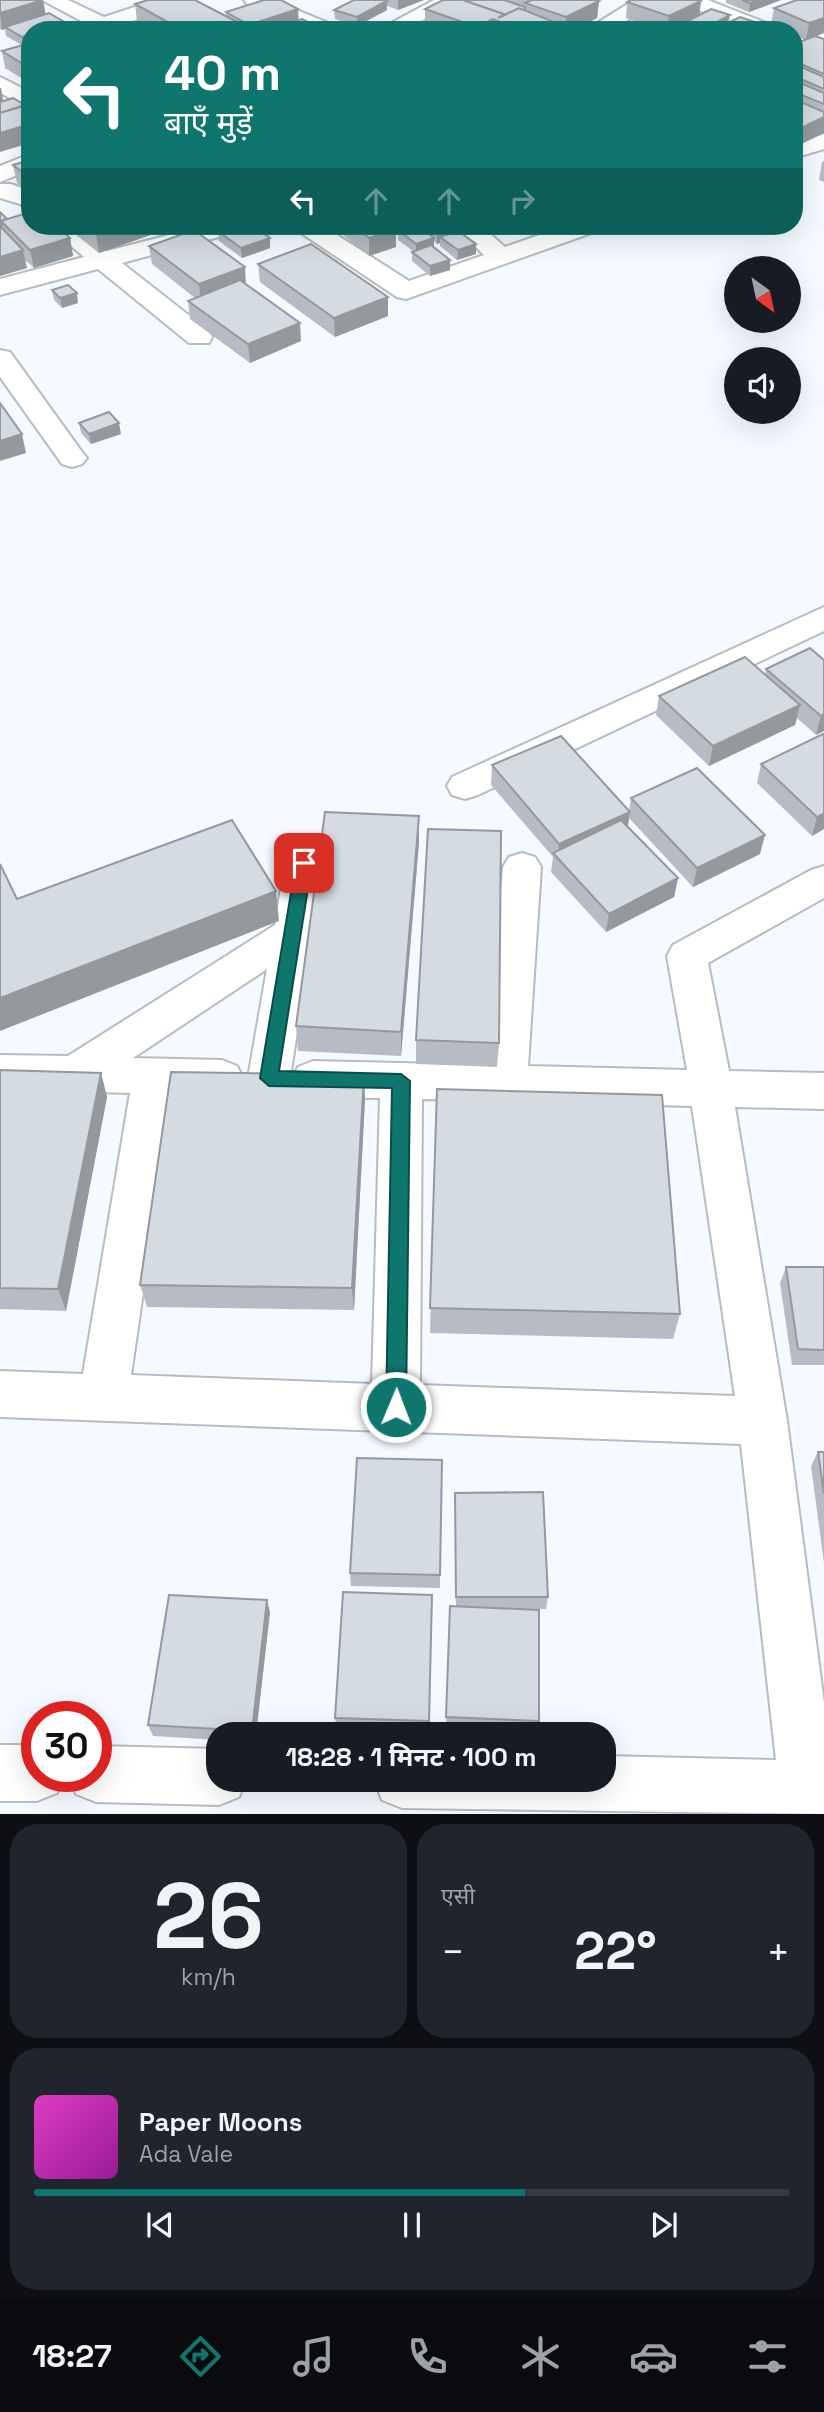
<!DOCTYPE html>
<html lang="hi">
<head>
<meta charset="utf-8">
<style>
  body { margin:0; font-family:"Space Grotesk","Noto Sans Devanagari",sans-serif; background:#20242c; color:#f1f3f6; height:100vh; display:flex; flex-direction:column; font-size:26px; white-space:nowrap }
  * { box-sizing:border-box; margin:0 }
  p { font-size:23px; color:#9ea1a6 }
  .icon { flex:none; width:38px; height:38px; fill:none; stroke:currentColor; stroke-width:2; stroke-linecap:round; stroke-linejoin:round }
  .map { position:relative; height:1814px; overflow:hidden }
  .drawer { display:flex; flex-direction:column; gap:10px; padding:10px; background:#0d0f14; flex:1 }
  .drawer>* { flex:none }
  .top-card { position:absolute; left:21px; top:21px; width:782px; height:214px; border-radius:28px; box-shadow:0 7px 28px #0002; background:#0f766e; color:#fff; overflow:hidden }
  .needle { width:46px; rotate:147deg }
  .controls { position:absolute; left:724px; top:256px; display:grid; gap:14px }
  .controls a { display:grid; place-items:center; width:77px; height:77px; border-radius:50%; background:#171b24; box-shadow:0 7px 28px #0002; font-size:35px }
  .speed { position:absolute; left:21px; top:1701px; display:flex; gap:14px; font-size:35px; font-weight:700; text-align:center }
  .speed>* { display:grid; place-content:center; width:91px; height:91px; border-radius:50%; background:#171b24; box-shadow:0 7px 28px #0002; line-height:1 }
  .speed .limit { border:10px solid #d22; background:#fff; color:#111 }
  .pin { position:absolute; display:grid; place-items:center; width:60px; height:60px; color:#fff; margin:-30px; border-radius:14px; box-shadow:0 4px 10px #0006 }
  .me { position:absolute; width:77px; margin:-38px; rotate:1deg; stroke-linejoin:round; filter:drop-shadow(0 0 5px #0008) }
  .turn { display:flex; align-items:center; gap:24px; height:147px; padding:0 28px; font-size:32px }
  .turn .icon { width:91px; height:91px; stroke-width:2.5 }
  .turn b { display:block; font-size:49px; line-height:60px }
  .lanes { display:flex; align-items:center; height:66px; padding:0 28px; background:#0003; justify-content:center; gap:35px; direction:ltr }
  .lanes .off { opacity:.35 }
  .big { font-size:52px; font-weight:700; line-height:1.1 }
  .drawer .tile { flex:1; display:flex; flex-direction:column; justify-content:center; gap:10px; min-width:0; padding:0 24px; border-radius:28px; background:#20242c }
  .drawer .dial { align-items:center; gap:0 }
  .dial b { font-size:91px; line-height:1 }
  .song { display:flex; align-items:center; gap:21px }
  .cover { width:84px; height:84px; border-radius:10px; background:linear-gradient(135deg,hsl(310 70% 55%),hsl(300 70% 35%)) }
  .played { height:7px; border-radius:4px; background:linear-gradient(90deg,#0f766e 65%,#363941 65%) }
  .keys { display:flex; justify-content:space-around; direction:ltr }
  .heat { display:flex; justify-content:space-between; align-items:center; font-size:38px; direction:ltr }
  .drawer .tiles { flex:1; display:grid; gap:10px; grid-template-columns:1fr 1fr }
  .tile:last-child { grid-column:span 2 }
  .trip { position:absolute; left:206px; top:1722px; width:410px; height:70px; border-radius:28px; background:#171b24; box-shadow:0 7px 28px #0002; font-weight:700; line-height:70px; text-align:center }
  .dock { display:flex; height:112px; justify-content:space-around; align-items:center; background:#090b0e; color:#9ea1a6 }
  .dock .icon { width:49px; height:49px }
  .dock .active { color:#0f766e }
  .dock b { font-size:32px; color:#f1f3f6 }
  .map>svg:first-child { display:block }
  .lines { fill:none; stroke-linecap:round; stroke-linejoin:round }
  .minor-casing { stroke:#b5bcc2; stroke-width:4 }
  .minor { fill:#fff; fill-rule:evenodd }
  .wall { fill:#b6bcc2 }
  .shaded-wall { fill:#94999e }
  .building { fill:#d4dbe1; stroke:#94999e; stroke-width:2 }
  .route { fill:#0f766e; stroke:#0a4d48; stroke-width:2 }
</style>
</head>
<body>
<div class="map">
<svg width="824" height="1814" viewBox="0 0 824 1814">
  <rect width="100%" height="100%" fill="#f4faff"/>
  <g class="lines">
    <defs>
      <g id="minor">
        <polygon points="42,0 68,0 104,17 156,0 186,0 183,4 121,25 124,30 74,30 85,23"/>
        <polygon points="244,0 272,0 336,26 339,30 310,30 247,4"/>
        <polygon points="434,0 460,0 405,30 378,30"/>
        <polygon points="634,0 659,0 612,30 586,30"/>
        <polygon points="680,0 708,0 774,26 777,30 748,30 683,4"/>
        <polygon points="824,30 824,44 794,55 794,41"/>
        <polygon points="0,77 30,92 30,108 0,93"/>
        <polygon points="824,134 824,149 794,158 794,143"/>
        <polygon points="30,154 30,170 0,182 0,166"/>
        <polygon points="0,184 11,184 30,191 30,207 0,198"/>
        <polygon points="48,226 75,226 107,251 204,226 244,226 241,231 122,263 209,331 212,337 209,343 189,343 98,269 0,295 0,279 84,257"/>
        <polygon points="295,226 323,226 409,281 484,255 454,226 481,226 505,247 565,226 600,226 597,231 406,299 397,297 298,231"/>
        <polygon points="0,350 10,352 82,452 87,458 82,464 72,467 62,464 0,377"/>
        <polygon points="824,607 824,631 478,795 465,799 452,795 447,786 452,777"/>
        <path d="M304 849 317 853 323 863 290 1078 284 1090 269 1096 254 1090 248 1078 267 969 133 1058 222 1060 237 1066 243 1078 237 1090 222 1096 172 1094 131 1375 372 1384 380 1098 313 1097 298 1091 292 1079 298 1067 313 1061 486 1065 503 867 509 857 522 853 535 857 541 867 528 1066 687 1070 667 956 673 945 811 870 824 866V898L708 963 729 1071 824 1073V1109L735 1107 787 1421 824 1703V1814L402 1808 382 1800 374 1780H604V1756L776 1760 741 1444 0 1417V1371L83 1374 130 1093 0 1089V1055L68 1056 275 925 285 863 291 853ZM422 1099 692 1106 735 1396 420 1385Z"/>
        <polygon points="0,1745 37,1745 37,1776 64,1776 57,1793 37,1801 0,1801"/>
        <polygon points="96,1746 219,1749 219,1780 246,1780 239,1797 219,1805 96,1802 76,1794 69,1776 96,1776"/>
      </g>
    </defs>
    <!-- minor casing -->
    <use href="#minor" class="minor-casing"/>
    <!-- minor -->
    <use href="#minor" class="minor"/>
  </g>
  <!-- wall -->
  <g class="wall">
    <polygon points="0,0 43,0 45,14 30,30 26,81 5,68 2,51 22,45 6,36 5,29 2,30 0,29"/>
    <polygon points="354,0 424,0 398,10 387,6 387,10 357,26 335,19 334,10"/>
    <polygon points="467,0 595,0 599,1 597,18 573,30 437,30 425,26 425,9"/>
    <polygon points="726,0 781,0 749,12 726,3"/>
    <polygon points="824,0 824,33 816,36 824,39 824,133 795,147 794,146 794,44 805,40 794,35 794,30 782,30 771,25 774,8"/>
    <polygon points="701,1 699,15 729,22 764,25 763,30 678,30 678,27 675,29 678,30 658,30 626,18 627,2"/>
    <polygon points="135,4 226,16 226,12 299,20 322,30 153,30 137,21"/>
    <polygon points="30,160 30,193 17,183 13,165"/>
    <polygon points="824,161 824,182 819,180 822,162"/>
    <polygon points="0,212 7,219 70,238 73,256 34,268 25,260 27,268 0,276"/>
    <polygon points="65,226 155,226 156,233 99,253"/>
    <polygon points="171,226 204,226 182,234"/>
    <polygon points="332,226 455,226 458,228 457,231 476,244 476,254 457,260 440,246 440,243 437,244 434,241 434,247 450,260 450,270 430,276 412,261 412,252 413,251 398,240 398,232 396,233 396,247 369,256"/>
    <polygon points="547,226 576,226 557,232"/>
    <polygon points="218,231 270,248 242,258 219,241"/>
    <polygon points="149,246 246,285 301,341 250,363 190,319 188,301 195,298 152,264"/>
    <polygon points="258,264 388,316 335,337 260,282"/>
    <polygon points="52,290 78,303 62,308 54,300"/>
    <polygon points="79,423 121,434 91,444 81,433"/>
    <polygon points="824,660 824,731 816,735 797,718 795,725 709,766 656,715 659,696 765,675 766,669"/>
    <polygon points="824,735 824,829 812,836 757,783 761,764"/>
    <polygon points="492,765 629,811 631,798 760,854 693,887 629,818 628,827 678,878 674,897 606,932 551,872 553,857 491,785"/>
    <polygon points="419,842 401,1056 298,1051 296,1026"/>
    <polygon points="416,1040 499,1043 497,1067 416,1064"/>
    <polygon points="0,1070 101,1073 107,1097 66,1311 0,1309"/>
    <polygon points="364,1075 365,1099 354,1310 147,1307 140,1285"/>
    <polygon points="437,1089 680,1314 673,1339 430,1333"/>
    <polygon points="786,1267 824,1267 824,1365 792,1365 780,1283"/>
    <polygon points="818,1452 824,1452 824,1563 811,1466"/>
    <polygon points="455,1493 548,1597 546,1609 535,1609 539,1721 537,1731 446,1727 450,1606 456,1606"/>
    <polygon points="350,1573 440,1575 440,1588 351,1586"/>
    <polygon points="432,1595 429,1731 337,1728 335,1718"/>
    <polygon points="270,1612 256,1734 219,1734 219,1740 153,1736 148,1725"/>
  </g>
  <!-- shaded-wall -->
  <g class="shaded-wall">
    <polygon points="43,0 46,16 5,27 5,29 2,30 0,13"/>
    <polygon points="398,0 424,0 398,10"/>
    <polygon points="759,0 781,0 749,12 750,3"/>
    <polygon points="387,1 387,10 357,26 357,17"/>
    <polygon points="599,1 597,18 573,30 565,30 566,17"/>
    <polygon points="701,1 699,17 678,26 678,27 673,30 667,30 669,16"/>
    <polygon points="298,9 299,25 285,30 249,30 249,25"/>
    <polygon points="730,15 728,24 717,28 717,30 702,30"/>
    <polygon points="824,18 824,33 806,40 809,23"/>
    <polygon points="493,19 492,30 477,30 477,27"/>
    <polygon points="66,23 67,30 44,30"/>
    <polygon points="559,24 559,30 546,30"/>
    <polygon points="764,25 763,30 755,30"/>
    <polygon points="30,34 30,44 23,46 22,37"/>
    <polygon points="30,62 30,80 26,81 23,64"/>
    <polygon points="0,88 1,88 4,105 0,106"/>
    <polygon points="824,117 824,133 795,147 799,129"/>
    <polygon points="30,124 30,143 0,152 0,133"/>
    <polygon points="121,226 155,226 156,233 99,253 96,234"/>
    <polygon points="181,226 204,226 182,234"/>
    <polygon points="395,226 419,226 400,232 398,230 398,232 396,233 396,247 369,256 369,238 395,230"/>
    <polygon points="558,226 576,226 557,232"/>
    <polygon points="458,228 457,238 440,237 440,243 437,244 437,234"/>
    <polygon points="70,238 73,256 34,268 30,250"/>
    <polygon points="270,238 270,248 242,258 241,248"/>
    <polygon points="434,238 434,248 416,254 416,244"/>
    <polygon points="476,244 476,254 457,260 458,250"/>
    <polygon points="23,250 27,268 0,276 0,257"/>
    <polygon points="450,260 450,270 430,276 430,266"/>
    <polygon points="245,267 246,285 201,302 199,284"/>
    <polygon points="77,293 78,303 62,308 60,298"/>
    <polygon points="388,297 388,316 335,337 334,318"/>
    <polygon points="300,323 301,341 250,363 248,344"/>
    <polygon points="119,423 121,434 91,444 89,434"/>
    <polygon points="22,434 26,453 0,461 0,441"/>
    <polygon points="800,705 795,725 709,766 713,746"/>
    <polygon points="824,714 824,731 816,735 821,716"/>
    <polygon points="630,812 627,831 558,858 559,844"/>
    <polygon points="824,813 824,829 812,836 817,817"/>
    <polygon points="419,816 419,842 401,1056 401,1032"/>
    <polygon points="765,835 760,854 693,887 697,868"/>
    <polygon points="678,878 674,897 606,932 609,914"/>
    <polygon points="276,891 279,921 0,1031 0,998"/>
    <polygon points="101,1073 107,1097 66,1311 58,1289"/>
    <polygon points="364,1075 365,1099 354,1310 352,1288"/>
    <polygon points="267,1600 270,1612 256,1734 253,1734 252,1731"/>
  </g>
  <!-- building -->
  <g class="building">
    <polygon points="0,0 43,0 0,13"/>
    <polygon points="148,0 195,0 245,26 235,30 182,30 135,4"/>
    <polygon points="264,0 281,0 298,9 249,25 226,12"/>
    <polygon points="354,0 383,0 387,1 357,17 334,10"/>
    <polygon points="443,0 463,0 504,14 498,18 519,8 559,24 546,30 520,30 493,19 477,27 425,9"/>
    <polygon points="467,0 504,0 525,7 525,9 523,10 519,8 504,15 504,14 466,1"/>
    <polygon points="532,0 595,0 599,1 566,17 525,3"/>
    <polygon points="631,0 699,0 701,1 669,16 627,2"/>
    <polygon points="742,0 759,0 750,3"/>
    <polygon points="797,0 824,0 824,18 809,23 774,8"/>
    <polygon points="711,9 730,15 702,30 690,30 678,26"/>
    <polygon points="49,13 66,23 44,30 30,30 30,34 22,37 5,27"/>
    <polygon points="740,17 764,25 755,30 722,30 717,28"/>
    <polygon points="302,19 321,29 269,30"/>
    <polygon points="613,22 638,30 610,30 603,28"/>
    <polygon points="669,27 678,30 664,30"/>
    <polygon points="815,36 824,39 824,74 794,61 794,44"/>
    <polygon points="30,43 30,62 23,64 2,51"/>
    <polygon points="794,64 824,77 824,89 794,76"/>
    <polygon points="794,80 824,93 824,104 794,92"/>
    <polygon points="13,98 25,105 0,113 0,102"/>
    <polygon points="794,99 824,112 824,117 799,129 794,127"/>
    <polygon points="30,104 30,124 0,133 0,113"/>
    <polygon points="30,160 30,178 13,165"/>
    <polygon points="0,212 7,219 1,221 2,225 0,226"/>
    <polygon points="30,212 30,226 57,226 70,238 30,250 1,221"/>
    <polygon points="0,226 23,250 0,257"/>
    <polygon points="85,226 121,226 96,234"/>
    <polygon points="234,226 253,226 270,238 241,248 218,231"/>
    <polygon points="354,226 392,226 396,229 369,238"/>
    <polygon points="412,226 418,226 434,238 416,244 398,230"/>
    <polygon points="426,226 455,226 458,228 437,234"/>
    <polygon points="194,230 245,267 199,284 149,246"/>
    <polygon points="458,231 476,244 458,250 440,237"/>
    <polygon points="311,244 388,297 334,318 258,264"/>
    <polygon points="431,245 450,260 430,266 412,252"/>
    <polygon points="240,280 300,323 248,344 188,301"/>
    <polygon points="68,285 77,293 60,298 52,290"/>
    <polygon points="0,403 22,434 0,441"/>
    <polygon points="109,412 119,423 89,434 79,423"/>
    <polygon points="810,648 824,660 824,714 821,716 766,669"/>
    <polygon points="745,657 800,705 713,746 659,696"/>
    <polygon points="823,734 824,735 824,813 817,817 761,764"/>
    <polygon points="561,736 630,812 559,844 492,765"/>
    <polygon points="697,768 765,835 697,868 631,798"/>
    <polygon points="325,812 419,816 401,1032 296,1026"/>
    <polygon points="232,820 276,891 0,998 0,864 17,899"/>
    <polygon points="621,820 678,878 609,914 553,853"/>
    <polygon points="428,829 501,831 499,1043 416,1040"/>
    <polygon points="0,1070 101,1073 58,1289 0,1288"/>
    <polygon points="171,1072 364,1075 352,1288 140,1285"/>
    <polygon points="437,1089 662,1095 680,1314 430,1308"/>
    <polygon points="786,1267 824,1267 824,1350 798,1349"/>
    <polygon points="818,1452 824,1452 824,1494"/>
    <polygon points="357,1458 442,1460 440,1575 350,1573"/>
    <polygon points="543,1492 548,1597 456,1597 455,1493"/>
    <polygon points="343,1592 432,1595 429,1721 335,1718"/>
    <polygon points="169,1595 267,1600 252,1731 148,1725"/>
    <polygon points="450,1606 539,1610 539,1721 446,1717"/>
  </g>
  <!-- route -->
  <polygon class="route" points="304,857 312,863 279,1071 401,1074 410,1081 406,1407 403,1414 396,1417 389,1414 386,1407 392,1088 269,1086 260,1078 296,863"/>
</svg>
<div class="controls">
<a><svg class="needle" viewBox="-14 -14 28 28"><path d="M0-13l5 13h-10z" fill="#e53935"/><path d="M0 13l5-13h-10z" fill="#9ea1a6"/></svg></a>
<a><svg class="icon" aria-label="sound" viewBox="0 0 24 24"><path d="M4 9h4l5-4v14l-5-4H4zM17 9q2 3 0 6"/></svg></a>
</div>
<div class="speed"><div class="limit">30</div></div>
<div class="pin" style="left:304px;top:863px;background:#d93025"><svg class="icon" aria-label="arrive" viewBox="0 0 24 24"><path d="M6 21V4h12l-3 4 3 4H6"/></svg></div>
<svg class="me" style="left:396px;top:1407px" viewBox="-20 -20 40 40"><circle r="17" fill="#0f766e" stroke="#fff" stroke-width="3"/><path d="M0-11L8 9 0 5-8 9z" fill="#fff"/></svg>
<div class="trip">18:28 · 1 मिनट · 100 m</div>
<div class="top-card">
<div class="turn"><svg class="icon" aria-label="left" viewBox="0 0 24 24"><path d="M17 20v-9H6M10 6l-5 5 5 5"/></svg><div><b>40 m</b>बाएँ मुड़ें</div></div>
<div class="lanes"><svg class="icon" aria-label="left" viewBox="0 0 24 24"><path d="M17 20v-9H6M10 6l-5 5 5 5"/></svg><svg class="icon off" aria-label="ahead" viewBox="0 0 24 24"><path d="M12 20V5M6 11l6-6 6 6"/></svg><svg class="icon off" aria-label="ahead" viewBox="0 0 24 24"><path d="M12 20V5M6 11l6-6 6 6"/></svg><svg class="icon off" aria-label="right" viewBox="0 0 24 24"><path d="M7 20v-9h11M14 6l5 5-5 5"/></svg></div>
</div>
</div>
<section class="drawer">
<div class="tiles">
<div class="tile dial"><b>26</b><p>km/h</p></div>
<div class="tile"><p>एसी</p>
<div class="heat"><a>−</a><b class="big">22°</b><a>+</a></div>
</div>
<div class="tile">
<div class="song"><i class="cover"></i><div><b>Paper Moons</b><p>Ada Vale</p></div></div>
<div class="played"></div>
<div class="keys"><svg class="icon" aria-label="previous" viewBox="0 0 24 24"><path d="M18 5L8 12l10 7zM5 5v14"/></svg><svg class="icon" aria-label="pause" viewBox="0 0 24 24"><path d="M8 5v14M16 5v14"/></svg><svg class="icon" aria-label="next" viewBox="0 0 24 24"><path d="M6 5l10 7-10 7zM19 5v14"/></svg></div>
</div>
</div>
</section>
<nav class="dock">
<b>18:27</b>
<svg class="icon active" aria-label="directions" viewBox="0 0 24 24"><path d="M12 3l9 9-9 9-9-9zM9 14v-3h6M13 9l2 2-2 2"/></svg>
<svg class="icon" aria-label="music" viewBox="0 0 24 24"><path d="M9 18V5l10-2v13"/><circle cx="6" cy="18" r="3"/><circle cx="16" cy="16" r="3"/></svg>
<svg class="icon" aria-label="phone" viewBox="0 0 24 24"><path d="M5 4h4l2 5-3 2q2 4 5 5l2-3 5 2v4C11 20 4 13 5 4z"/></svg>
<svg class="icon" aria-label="climate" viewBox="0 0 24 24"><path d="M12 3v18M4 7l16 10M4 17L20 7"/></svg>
<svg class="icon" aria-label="car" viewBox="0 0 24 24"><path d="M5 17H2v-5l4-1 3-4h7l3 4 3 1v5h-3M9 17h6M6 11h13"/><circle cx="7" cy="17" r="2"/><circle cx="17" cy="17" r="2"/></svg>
<svg class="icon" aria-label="filters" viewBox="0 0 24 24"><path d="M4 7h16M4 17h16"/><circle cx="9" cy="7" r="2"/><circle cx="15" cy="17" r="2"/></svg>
</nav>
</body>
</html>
